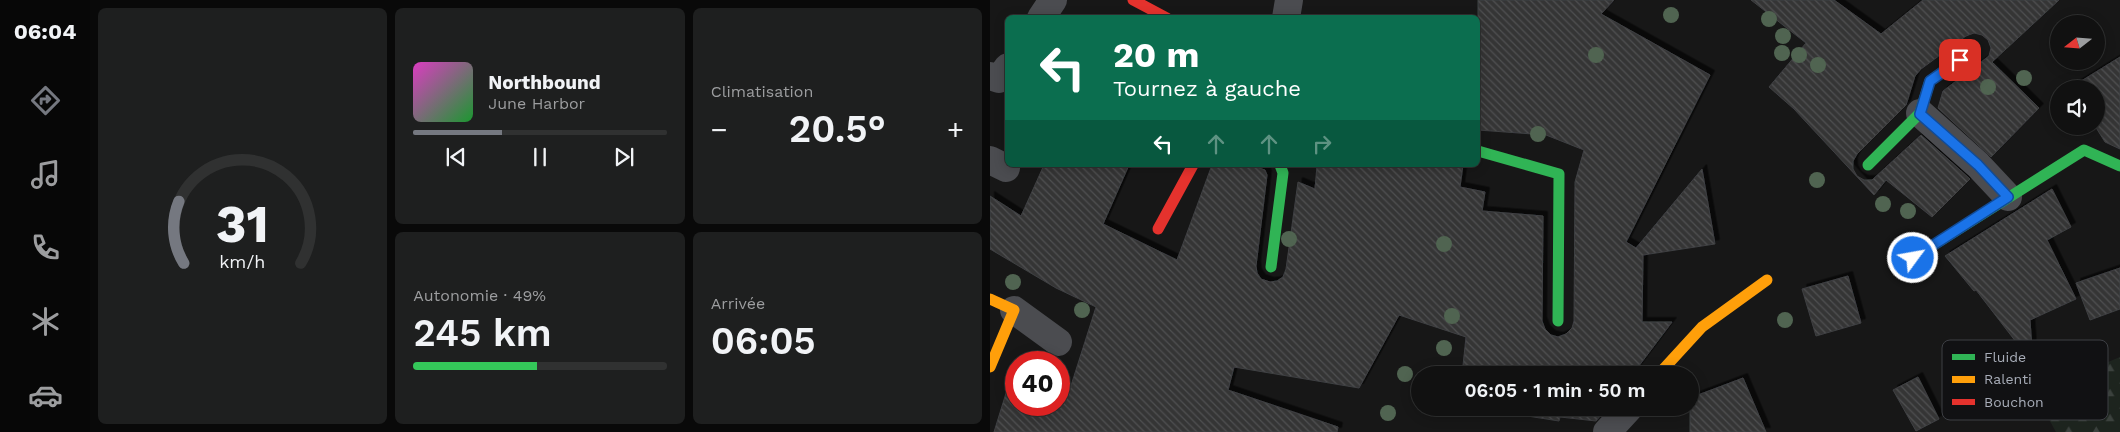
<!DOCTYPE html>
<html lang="fr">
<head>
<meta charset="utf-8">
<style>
  body { margin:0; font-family:"Work Sans",sans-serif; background:#1e1f1f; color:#f1f3f6; height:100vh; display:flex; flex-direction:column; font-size:19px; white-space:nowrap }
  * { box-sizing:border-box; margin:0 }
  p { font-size:16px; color:#9c9d9f }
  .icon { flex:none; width:28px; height:28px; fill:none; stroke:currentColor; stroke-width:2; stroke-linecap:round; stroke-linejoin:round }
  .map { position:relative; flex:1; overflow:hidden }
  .panel { display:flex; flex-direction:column; gap:8px; padding:8px; background:#090909; width:900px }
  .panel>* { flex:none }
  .guide { position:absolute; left:15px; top:15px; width:475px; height:152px; border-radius:8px; box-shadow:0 2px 12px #0003,0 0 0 1px #303131; background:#0b6e4f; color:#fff; overflow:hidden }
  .needle { width:32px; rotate:253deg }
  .controls { position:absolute; left:1060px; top:15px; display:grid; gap:10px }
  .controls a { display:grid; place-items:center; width:55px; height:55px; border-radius:50%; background:#111; box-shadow:0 2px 12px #0003,0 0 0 1px #303131; font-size:25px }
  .speed { position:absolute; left:15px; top:351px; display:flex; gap:10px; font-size:25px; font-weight:700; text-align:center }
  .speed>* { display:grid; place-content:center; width:65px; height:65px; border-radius:50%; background:#111; box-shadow:0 2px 12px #0003,0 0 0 1px #303131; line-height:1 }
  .speed .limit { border:8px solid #d22; background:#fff; color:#111 }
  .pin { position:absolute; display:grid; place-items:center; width:42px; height:42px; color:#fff; margin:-21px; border-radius:10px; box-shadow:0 2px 8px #0006 }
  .me { position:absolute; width:55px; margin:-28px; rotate:58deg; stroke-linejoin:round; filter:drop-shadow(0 0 4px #0008) }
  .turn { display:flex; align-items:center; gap:18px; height:105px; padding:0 25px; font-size:22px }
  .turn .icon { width:65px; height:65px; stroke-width:2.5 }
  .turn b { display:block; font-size:35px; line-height:42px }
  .lanes { display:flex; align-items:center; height:48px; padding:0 25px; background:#0003; justify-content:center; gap:25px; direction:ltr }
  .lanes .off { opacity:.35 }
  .big { font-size:38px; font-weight:600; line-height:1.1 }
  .panel .card { flex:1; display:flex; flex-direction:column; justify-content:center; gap:8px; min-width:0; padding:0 18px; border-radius:8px; background:#1e1f1f }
  .panel .dial { align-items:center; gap:0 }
  .dial svg { height:130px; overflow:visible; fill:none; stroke:#303131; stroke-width:7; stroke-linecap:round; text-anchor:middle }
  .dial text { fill:#f1f3f6; stroke:none }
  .song { display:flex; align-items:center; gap:15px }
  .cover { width:60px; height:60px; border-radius:8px; background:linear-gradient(135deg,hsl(310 70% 55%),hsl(130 70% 35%)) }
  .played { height:5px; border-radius:2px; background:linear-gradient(90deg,#757880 35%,#303131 35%) }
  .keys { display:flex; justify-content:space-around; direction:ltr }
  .heat { display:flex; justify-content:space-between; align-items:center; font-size:28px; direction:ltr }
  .charge { height:8px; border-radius:4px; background:linear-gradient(90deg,#34c759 49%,#303131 0) }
  .panel .tiles { flex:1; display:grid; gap:8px; grid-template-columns:repeat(3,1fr) }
  .card:first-child { grid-row:span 2 }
  .trip { position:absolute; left:421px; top:366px; width:288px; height:50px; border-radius:25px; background:#111; box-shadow:0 2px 12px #0003,0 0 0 1px #303131; font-weight:600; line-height:50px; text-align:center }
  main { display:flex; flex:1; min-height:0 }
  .tabs { display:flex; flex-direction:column; width:90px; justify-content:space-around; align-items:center; background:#070707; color:#9c9d9f }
  .tabs .icon { width:35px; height:35px }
  .tabs .active { color:#757880 }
  .tabs b { font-size:22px; color:#f1f3f6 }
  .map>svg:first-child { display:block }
  .forest { fill:url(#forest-firs) }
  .building { fill:url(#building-back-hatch); stroke:#3f4043; filter:url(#shadow) }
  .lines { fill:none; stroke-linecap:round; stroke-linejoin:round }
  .street { stroke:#4b4c50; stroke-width:28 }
  .fast { stroke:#30b455; stroke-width:11 }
  .slow { stroke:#ff9f0a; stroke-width:11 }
  .jam { stroke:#e5322d; stroke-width:11 }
  .tree { fill:#506451 }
  .route-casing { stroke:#114b97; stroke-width:12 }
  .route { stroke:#1a73e8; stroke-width:9 }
  .key { fill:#111113; stroke:#3e4045; stroke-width:1 }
  .key-label { font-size:14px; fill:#a8adb8 }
</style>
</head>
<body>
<main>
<nav class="tabs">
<b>06:04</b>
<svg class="icon active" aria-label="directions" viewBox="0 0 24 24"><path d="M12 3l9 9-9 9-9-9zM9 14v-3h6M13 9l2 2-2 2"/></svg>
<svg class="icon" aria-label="music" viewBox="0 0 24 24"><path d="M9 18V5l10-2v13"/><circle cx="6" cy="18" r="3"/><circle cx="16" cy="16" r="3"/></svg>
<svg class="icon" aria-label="phone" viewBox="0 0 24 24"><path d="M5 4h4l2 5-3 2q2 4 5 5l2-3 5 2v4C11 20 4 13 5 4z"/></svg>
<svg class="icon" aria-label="climate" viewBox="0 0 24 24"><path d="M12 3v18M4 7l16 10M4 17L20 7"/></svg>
<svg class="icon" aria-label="car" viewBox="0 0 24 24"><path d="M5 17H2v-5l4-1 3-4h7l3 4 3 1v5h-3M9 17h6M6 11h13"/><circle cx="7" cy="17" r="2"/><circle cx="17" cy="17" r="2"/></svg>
</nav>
<section class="panel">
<div class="tiles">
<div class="card dial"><svg viewBox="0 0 100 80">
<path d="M14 69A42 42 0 1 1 86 69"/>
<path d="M14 69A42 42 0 0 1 11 31" stroke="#757880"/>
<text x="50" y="56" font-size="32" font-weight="700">31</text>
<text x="50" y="72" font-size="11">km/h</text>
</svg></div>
<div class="card">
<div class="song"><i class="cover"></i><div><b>Northbound</b><p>June Harbor</p></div></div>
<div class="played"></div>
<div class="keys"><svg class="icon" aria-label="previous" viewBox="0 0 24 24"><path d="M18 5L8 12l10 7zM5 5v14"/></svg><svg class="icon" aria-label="pause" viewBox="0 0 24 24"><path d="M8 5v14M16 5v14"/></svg><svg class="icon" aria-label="next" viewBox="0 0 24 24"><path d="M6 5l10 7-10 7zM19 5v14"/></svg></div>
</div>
<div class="card"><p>Climatisation</p>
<div class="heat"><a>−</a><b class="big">20.5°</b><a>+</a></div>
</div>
<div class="card"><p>Autonomie · 49%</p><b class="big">245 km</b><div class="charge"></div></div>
<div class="card"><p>Arrivée</p><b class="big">06:05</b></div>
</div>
</section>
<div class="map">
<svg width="1130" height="432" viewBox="0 0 1130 432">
  <defs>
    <pattern id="forest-firs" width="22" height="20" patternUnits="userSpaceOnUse" patternTransform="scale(1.25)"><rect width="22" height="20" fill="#1d241e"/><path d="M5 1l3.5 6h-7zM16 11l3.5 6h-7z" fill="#3b413d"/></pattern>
    <pattern id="building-back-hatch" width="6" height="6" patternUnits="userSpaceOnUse" patternTransform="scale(1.25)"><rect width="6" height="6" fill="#353536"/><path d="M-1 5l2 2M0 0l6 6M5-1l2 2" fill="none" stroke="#4f5051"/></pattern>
    <filter id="shadow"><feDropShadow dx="4.5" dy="-4.5" stdDeviation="0" flood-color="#0009"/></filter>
  </defs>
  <rect width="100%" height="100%" fill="#171717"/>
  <!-- forest -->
  <polygon class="forest" points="1130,357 1130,432 1066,432 1051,405 1071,382"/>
  <!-- building -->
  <g class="building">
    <polygon points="488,0 624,0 611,14 720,75 636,242 646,248 712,169 725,244 653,255 652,322 682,322 642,375 472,375 476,337 409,315 369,388 244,367 238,390 348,427 347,432 4,432 21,377 26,379 26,405 69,405 69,392 78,395 106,307 66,288 0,249 0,196 31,216 54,165 139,165 113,224 187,260 222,165 261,165 275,170 277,175 266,266 267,273 271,279 280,282 287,281 293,277 296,269 308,182 325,189 327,165 473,165 470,187 495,192 492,211 553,216 552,321 555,329 561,335 568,337 576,334 582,328 584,321 585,182 594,150 556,135 488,130"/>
    <polygon points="761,0 844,0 891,34 933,0 1069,0 1002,62 1049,108 1001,157 948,108 953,91 999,56 1001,48 998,40 992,35 984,33 976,36 931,69 925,76 916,105 867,154 863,161 863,169 867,176 874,180 882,180 931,135 980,179 942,217 896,180 884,195 804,109 779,87 816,43"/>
    <polygon points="1130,57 1130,149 1115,142 1105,126 1106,89 1080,88"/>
    <polygon points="1062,189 1081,227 1057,240 1086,299 1040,320 1043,364 986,290 984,291 955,256"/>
    <polygon points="1130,268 1130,309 1100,320 1086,283"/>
    <polygon points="858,276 871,323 826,336 812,289"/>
    <polygon points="928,377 949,419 926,431 903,390"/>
    <polygon points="753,378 776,432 700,432 700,398"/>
    <polygon points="487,408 617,408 606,421 570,417 569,421"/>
  </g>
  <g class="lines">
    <!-- street -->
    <g class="street">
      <polyline points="51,18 63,0"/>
      <polyline points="296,18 299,0"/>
      <polyline points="0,76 9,79 18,67"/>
      <polyline points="930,113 988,165 1018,197"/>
      <polyline points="0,160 16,168"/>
      <polyline points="24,310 68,342"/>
      <polyline points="617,432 639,408"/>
    </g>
    <!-- fast -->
    <g class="fast">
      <polyline points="488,151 569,174 568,321"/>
      <polyline points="878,165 930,113 940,81 985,49"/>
      <polyline points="923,258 1094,150 1130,166"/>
      <polyline points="281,267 293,173 290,165"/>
    </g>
    <!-- slow -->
    <g class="slow">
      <polyline points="0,299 24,310 0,367"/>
      <polyline points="668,375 712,327 777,280"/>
    </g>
    <!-- jam -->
    <g class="jam">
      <polyline points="143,0 177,18"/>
      <polyline points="168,229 203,165"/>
    </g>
  </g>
  <!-- trees -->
  <g class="tree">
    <circle cx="681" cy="15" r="8"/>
    <circle cx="779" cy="19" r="8"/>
    <circle cx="793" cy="36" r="8"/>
    <circle cx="792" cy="53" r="8"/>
    <circle cx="606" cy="55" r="8"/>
    <circle cx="809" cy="55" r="8"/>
    <circle cx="828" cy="65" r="8"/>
    <circle cx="1034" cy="78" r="8"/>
    <circle cx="998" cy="87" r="8"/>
    <circle cx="548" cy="134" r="8"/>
    <circle cx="827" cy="180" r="8"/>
    <circle cx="893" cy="204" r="8"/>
    <circle cx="918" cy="211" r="8"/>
    <circle cx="299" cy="239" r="8"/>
    <circle cx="454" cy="244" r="8"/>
    <circle cx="23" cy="282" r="8"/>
    <circle cx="92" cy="310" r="8"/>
    <circle cx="462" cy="316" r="8"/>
    <circle cx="795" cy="320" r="8"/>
    <circle cx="454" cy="348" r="8"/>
    <circle cx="415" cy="374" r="8"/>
    <circle cx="398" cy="413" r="8"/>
  </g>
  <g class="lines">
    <defs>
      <polyline id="route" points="923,258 1018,197 988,165 930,114 940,81 970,60"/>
    </defs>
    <!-- route casing -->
    <use href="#route" class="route-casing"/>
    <!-- route -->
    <use href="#route" class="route"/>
  </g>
  <!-- legend -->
  <rect x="952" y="340" width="166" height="80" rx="8" class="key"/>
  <rect x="962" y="354" width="23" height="6" fill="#30b455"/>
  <rect x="962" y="376" width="23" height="7" fill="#ff9f0a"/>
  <rect x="962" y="399" width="23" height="6" fill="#e5322d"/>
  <g class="key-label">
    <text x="994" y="362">Fluide</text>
    <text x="994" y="384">Ralenti</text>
    <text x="994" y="407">Bouchon</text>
  </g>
</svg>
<div class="controls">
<a><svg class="needle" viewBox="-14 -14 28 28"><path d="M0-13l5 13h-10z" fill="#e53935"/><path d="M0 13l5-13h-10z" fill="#9c9d9f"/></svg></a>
<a><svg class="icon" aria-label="sound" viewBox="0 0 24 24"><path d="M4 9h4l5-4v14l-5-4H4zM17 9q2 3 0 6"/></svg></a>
</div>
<div class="speed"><div class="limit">40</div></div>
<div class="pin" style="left:970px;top:60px;background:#d93025"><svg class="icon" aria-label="arrive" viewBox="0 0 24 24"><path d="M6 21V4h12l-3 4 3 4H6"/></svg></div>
<svg class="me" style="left:923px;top:258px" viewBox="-20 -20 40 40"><circle r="17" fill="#1a73e8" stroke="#fff" stroke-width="3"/><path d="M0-11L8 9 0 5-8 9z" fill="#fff"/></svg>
<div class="trip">06:05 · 1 min · 50 m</div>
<div class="guide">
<div class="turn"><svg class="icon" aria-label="left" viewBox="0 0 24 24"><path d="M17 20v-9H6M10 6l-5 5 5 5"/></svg><div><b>20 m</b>Tournez à gauche</div></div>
<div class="lanes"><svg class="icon" aria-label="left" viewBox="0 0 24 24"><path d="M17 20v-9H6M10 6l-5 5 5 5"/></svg><svg class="icon off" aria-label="ahead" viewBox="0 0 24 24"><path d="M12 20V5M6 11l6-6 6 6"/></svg><svg class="icon off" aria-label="ahead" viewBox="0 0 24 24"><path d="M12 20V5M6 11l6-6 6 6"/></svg><svg class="icon off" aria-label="right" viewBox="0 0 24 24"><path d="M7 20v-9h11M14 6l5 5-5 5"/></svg></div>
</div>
</div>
</main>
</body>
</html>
